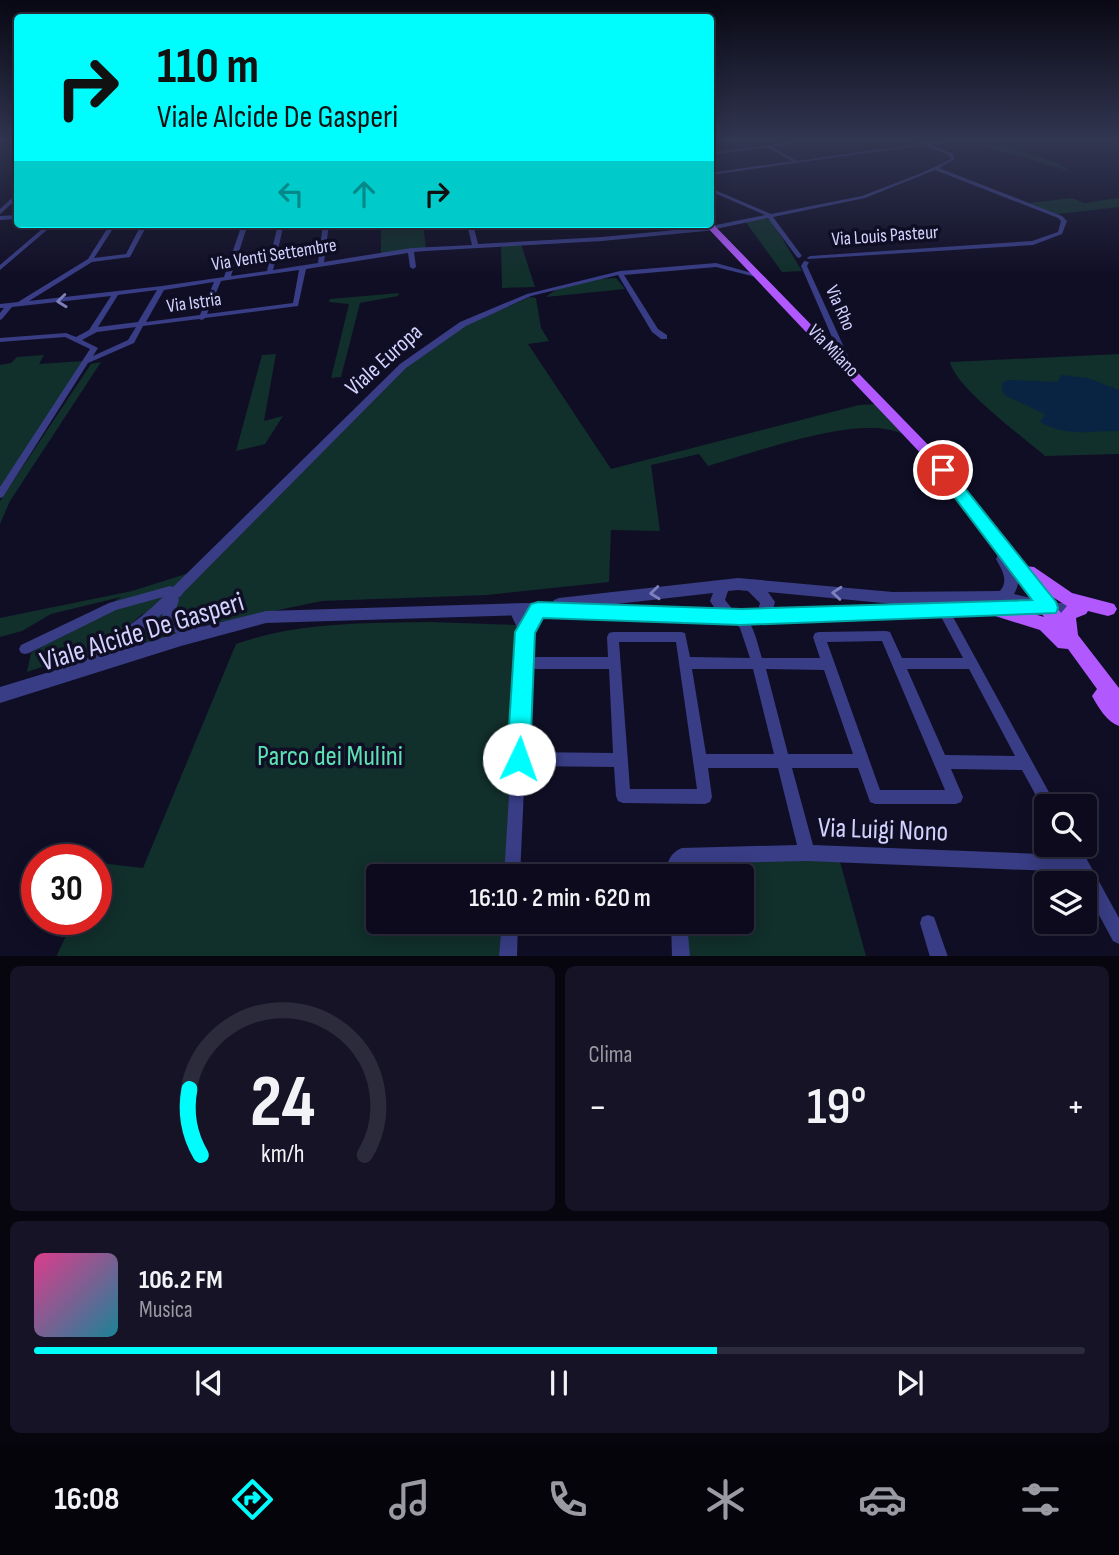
<!DOCTYPE html>
<html lang="it">
<head>
<meta charset="utf-8">
<style>
  body { margin:0; font-family:"Sofia Sans Condensed",sans-serif; background:#151325; color:#f1f3f6; height:100vh; display:flex; flex-direction:column; font-size:26px; white-space:nowrap }
  * { box-sizing:border-box; margin:0 }
  p { font-size:23px; color:#9a9aa3 }
  .icon { flex:none; width:38px; height:38px; fill:none; stroke:currentColor; stroke-width:2; stroke-linecap:round; stroke-linejoin:round }
  .map { position:relative; height:956px; overflow:hidden }
  .sheet { display:flex; flex-direction:column; gap:10px; padding:10px; background:#07060f; flex:1 }
  .sheet>* { flex:none }
  .guide { position:absolute; left:14px; top:14px; width:700px; height:214px; border-radius:7px; box-shadow:0 4px 18px #0003,0 0 0 2px #2c2b3b; background:#00fdfd; color:#111; overflow:hidden }
  .tools { position:absolute; left:1034px; top:794px; display:grid; gap:14px }
  .tools a { display:grid; place-items:center; width:63px; height:63px; border-radius:7px; background:#0c0a1c; box-shadow:0 4px 18px #0003,0 0 0 2px #2c2b3b; font-size:35px }
  .speed { position:absolute; left:21px; top:844px; display:flex; gap:14px; font-size:35px; font-weight:700; text-align:center }
  .speed>* { display:grid; place-content:center; width:91px; height:91px; border-radius:50%; background:#0c0a1c; box-shadow:0 4px 18px #0003,0 0 0 2px #2c2b3b; line-height:1 }
  .speed .limit { border:10px solid #d22; background:#fff; color:#111 }
  .pin { position:absolute; display:grid; place-items:center; width:60px; height:60px; color:#fff; margin:-30px; border:4px solid #fff; border-radius:50%; box-shadow:0 2px 7px #0007 }
  .me { position:absolute; width:77px; margin:-38px; rotate:3deg; stroke-linejoin:round; filter:drop-shadow(0 0 5px #0008) }
  .turn { display:flex; align-items:center; gap:24px; height:147px; padding:0 28px; font-size:32px }
  .turn .icon { width:91px; height:91px; stroke-width:2.5 }
  .turn b { display:block; font-size:49px; line-height:60px }
  .lanes { display:flex; align-items:center; height:66px; padding:0 28px; background:#0003; justify-content:center; gap:35px; direction:ltr }
  .lanes .off { opacity:.35 }
  .big { font-size:52px; font-weight:600; line-height:1.1 }
  .sheet .tile { flex:1; display:flex; flex-direction:column; justify-content:center; gap:10px; min-width:0; padding:0 24px; border-radius:10px; background:#151325 }
  .sheet .dial { align-items:center; gap:0 }
  .dial svg { height:182px; overflow:visible; fill:none; stroke:#2c2b3b; stroke-width:7; stroke-linecap:round; text-anchor:middle }
  .dial text { fill:#f1f3f6; stroke:none }
  .song { display:flex; align-items:center; gap:21px }
  .cover { width:84px; height:84px; border-radius:10px; background:linear-gradient(135deg,hsl(330 70% 55%),hsl(190 70% 35%)) }
  .played { height:7px; border-radius:4px; background:linear-gradient(90deg,#00fdfd 65%,#2c2b3b 65%) }
  .keys { display:flex; justify-content:space-around; direction:ltr }
  .heat { display:flex; justify-content:space-between; align-items:center; font-size:38px; direction:ltr }
  .sheet .tiles { flex:1; display:grid; gap:10px; grid-template-columns:1fr 1fr }
  .tile:last-child { grid-column:span 2 }
  .trip { position:absolute; left:366px; top:864px; width:388px; height:70px; border-radius:7px; background:#0c0a1c; box-shadow:0 4px 18px #0003,0 0 0 2px #2c2b3b; font-weight:600; line-height:70px; text-align:center }
  .dock { display:flex; height:112px; justify-content:space-around; align-items:center; background:#05040b; color:#9a9aa3 }
  .dock .icon { width:49px; height:49px }
  .dock .active { color:#00fdfd }
  .dock b { font-size:32px; color:#f1f3f6 }
  .map>svg:first-child { display:block }
  .green { fill:#112f2b }
  .water { fill:#092443 }
  .lines { fill:none; stroke-linecap:round; stroke-linejoin:round }
  .minor { fill:#383d85; fill-rule:evenodd }
  .tertiary { fill:#383d85; fill-rule:evenodd }
  .primary { fill:#b159ff; fill-rule:evenodd }
  .oneway { stroke:#7e80bc }
  .route { fill:#00fdfd; stroke:#00a4a4; stroke-width:2 }
  .labels { text-anchor:middle; dominant-baseline:central; stroke-width:7; stroke-linejoin:round; paint-order:stroke }
  .far-street-label { font-size:19px; fill:#d3d2ff; stroke:#100e25 }
  .street-label { font-size:23px; fill:#d3d2ff; stroke:#100e25 }
  .near-street-label { font-size:28px; fill:#d3d2ff; stroke:#100e25 }
  .near-park-label { font-size:28px; fill:#5ce2b3; stroke:#100e25 }
</style>
</head>
<body>
<div class="map">
<svg width="1119" height="957" viewBox="0 0 1119 957">
  <rect width="100%" height="100%" fill="#100e25"/>
  <!-- green -->
  <g class="green">
    <path d="M967 141C990 141 1053 158 1070 171Z"/>
    <polygon points="1072,198 1084,203 1119,198 1119,207 1057,214 1028,203"/>
    <polygon points="765,218 771,220 802,271 782,272 745,221"/>
    <polygon points="381,224 423,224 426,248 381,254"/>
    <polygon points="521,244 535,287 502,288 501,245"/>
    <path d="M616 278 625 289 546 297C563 281 593 279 616 278Z"/>
    <polygon points="399,293 398,296 360,303 341,377 331,378 349,304 329,302 330,299"/>
    <path d="M530 297 536 298 541 328 549 341 528 344 611 469 859 405 876 404 902 434C861 413 753 453 708 466L699 454 651 465 660 531 611 530 609 582 487 595 322 601 192 628 176 624 172 609 180 594 141 615 108 644 27 672 31 653 121 597 51 614 22 631 0 637V618L132 591 189 573 412 361 464 326Z"/>
    <polygon points="276,354 264,421 283,416 265,444 236,451 262,355"/>
    <path d="M1119 354V454L1045 456C1024 438 954 386 950 362Z"/>
    <polygon points="44,355 39,364 84,361 0,488 0,365 11,363 17,357"/>
    <polygon points="101,362 10,501 0,524 0,501 91,364"/>
    <polygon points="163,611 162,620 166,627 184,633 80,666"/>
    <path d="M430 622 517 625 506 877H378V922H504L501 956 56 957 74 919H96V871L100 863 143 868 236 644C297 622 366 623 430 622Z"/>
    <polygon points="839,858 866,956 687,956 684,922 742,922 742,877 680,877 685,862"/>
  </g>
  <!-- water -->
  <path class="water" d="M1061 375 1088 378 1119 390V431C1090 431 1067 437 1040 422L1045 414 1006 396 1002 391 1003 382 1009 380 1058 382Z"/>
  <g class="lines">
    <!-- minor -->
    <g class="minor">
      <path d="M798 141H806L772 147 797 161 919 144 914 141 925 143 949 141 947 142 929 145 952 153 955 159 939 168 1062 216 1067 221 1062 234 1033 245 808 259 807 258 810 256 1032 241 1058 232 1061 221 1058 218 935 170 865 198 773 217 802 256 799 258 797 257 768 218 706 231 602 241 425 251 414 252 416 267 413 269 410 267 408 253 306 269 298 306 205 318 202 320 199 319 143 326 134 343 88 363 3 497 0 498V487L90 349 65 337 0 342V338L66 333 76 337 89 330 111 296 12 307 2 319 0 320V313L4 308H0V304L18 302 88 259 110 224H116L94 258 126 254 140 227 145 226 146 227 130 257 92 262 29 301 162 286 224 277 242 224H248L231 276 267 271 278 224H284L273 270 318 263 323 224H329L324 262 411 248 472 245 467 224H473L478 244 602 237 706 227 765 215 710 191V188L771 214 862 196 924 172 951 159 948 155 924 145 710 175V173L792 161 767 147 710 155V153ZM299 270 293 303 207 314 221 281ZM214 282 200 315 146 322 164 290ZM157 290 138 322 98 327 118 295ZM136 327 128 340 93 356 98 348 82 340 97 332Z"/>
      <polygon points="16,194 18,194 18,198 0,214 0,209"/>
      <polygon points="18,215 18,219 0,220 0,216"/>
      <polygon points="48,224 54,224 0,270 0,265"/>
      <polygon points="804,261 809,262 807,266 853,367 852,369 849,369 845,367 801,266"/>
      <path d="M716 263 763 276 760 278 716 267 624 275 658 329 667 335V339H661L652 332 618 275 531 296 466 326 406 368 183 593 181 596 178 598 179 600 174 615C181 629 190 623 202 626L204 630 202 634C183 639 169 634 162 615L163 613C138 638 104 655 73 672L69 674 65 672 63 668 65 664C100 645 134 626 163 597L116 610 29 653 25 654 21 653 19 649 21 645 109 603 170 586 173 587 400 364 460 322 527 294 620 271Z"/>
      <path d="M943 604 947 606 1057 807H1046V813L1045 812 1022 770 951 769 963 797 961 802 956 804H875L870 802 858 768H792L813 845 1067 855 1062 845H1079L1119 918V944L1113 941 1085 889V884H1082L1076 872 807 861 686 864 682 868 683 877H667C666 864 669 853 682 848L797 845 778 768H708L712 797 710 802 705 804 623 803 618 801 616 796 614 767 525 766 520 877H504L519 632 509 610 511 607 515 605 519 607 526 620 534 607 538 605 542 607 544 610 531 633 530 657H608L607 637 609 633 613 632H681L685 633 690 657 750 658 740 628 729 616 731 613C752 609 757 643 762 658H820L813 637 815 633 819 632 886 631 890 632 902 658H963L937 609 939 606ZM882 641 945 790H880L827 642ZM619 642H676L697 789H630ZM529 669H609L613 753 526 752ZM692 669H753L774 754H706ZM766 669 824 670 853 754H788ZM907 669H969L1015 756 945 755Z"/>
      <polygon points="928,915 934,917 948,957 930,957 920,923 922,917"/>
      <polygon points="502,922 518,922 517,957 499,957"/>
      <polygon points="671,922 687,922 690,957 672,957"/>
    </g>
    <!-- tertiary -->
    <path class="tertiary" d="M1003 554 1008 555C1016 569 1023 579 1014 594L1035 599 1041 603H1080L1085 605 1087 609 1085 613 1080 615H943L741 623 526 615 266 623 181 646 0 703V687L181 632 266 611 526 603 552 604 554 600 559 598 738 578 893 592 1000 591C1009 581 1002 570 996 559L998 555ZM738 590 748 591 760 603 758 610 734 611 725 600 728 591ZM768 592 893 604H924L773 609 775 602ZM713 593 710 601 716 610 599 606Z"/>
    <!-- primary -->
    <path class="primary" d="M711 222 937 454 1024 566 1034 567 1072 593 1114 604 1117 609 1114 614 1108 616 1088 611 1086 614 1076 618 1078 635 1119 688V726C1107 722 1098 707 1092 696L1097 689 1068 649 1058 648 1040 630 992 615 989 610 992 605 998 603 1044 617 927 460 704 224ZM1043 591 1067 606 1061 613Z"/>
  </g>
  <!-- one-way arrows -->
  <defs><path id="oneway-chevron" d="M-2-3.5L2.5 0L-2 3.5" fill="none" stroke-width="1.6" stroke-linecap="round" stroke-linejoin="round" transform="scale(1.75)"/></defs>
  <g class="oneway">
    <use href="#oneway-chevron" transform="translate(62 301) rotate(174)"/>
    <use href="#oneway-chevron" transform="translate(655 593) rotate(174)"/>
    <use href="#oneway-chevron" transform="translate(837 593) rotate(-175)"/>
  </g>
  <!-- sky -->
  <linearGradient id="sky" x2="0" y2="1"><stop stop-color="#090814"/><stop offset="0.51" stop-color="#313651"/><stop offset="1" stop-color="#313651" stop-opacity="0"/></linearGradient>
  <rect width="1119" height="275" fill="url(#sky)"/>
  <!-- route -->
  <polygon class="route" points="943,465 948,467 1056,602 1058,608 1056,613 741,625 543,618 535,633 530,759 527,767 519,771 510,767 507,759 515,632 531,604 538,602 741,609 1032,600 937,474 935,470"/>
  <g class="labels">
    <!-- far-street labels -->
    <g class="far-street-label">
      <text transform="translate(885 236) rotate(-4)">Via Louis Pasteur</text>
      <text transform="translate(274 255) rotate(-9)">Via Venti Settembre</text>
      <text transform="translate(194 303) rotate(-8)">Via Istria</text>
      <text transform="translate(840 308) rotate(66)">Via Rho</text>
      <text transform="translate(833 351) rotate(46)">Via Milano</text>
    </g>
    <!-- street labels -->
    <g class="street-label">
      <text transform="translate(384 360) rotate(-42)">Viale Europa</text>
    </g>
    <!-- near-street labels -->
    <g class="near-street-label">
      <text transform="translate(142 632) rotate(-17)">Viale Alcide De Gasperi</text>
      <text transform="translate(883 830) rotate(2)">Via Luigi Nono</text>
    </g>
    <!-- near-park labels -->
    <g class="near-park-label">
      <text x="330" y="756">Parco dei Mulini</text>
    </g>
  </g>
</svg>
<div class="tools">
<a><svg class="icon" aria-label="search" viewBox="0 0 24 24"><circle cx="10" cy="10" r="6"/><path d="M15 15l6 6"/></svg></a>
<a><svg class="icon" aria-label="layers" viewBox="0 0 24 24"><path d="M12 4l9 5-9 5-9-5zM3 14l9 5 9-5"/></svg></a>
</div>
<div class="speed"><div class="limit">30</div></div>
<div class="pin" style="left:943px;top:470px;background:#d93025"><svg class="icon" aria-label="arrive" viewBox="0 0 24 24"><path d="M6 21V4h12l-3 4 3 4H6"/></svg></div>
<svg class="me" style="left:519px;top:759px" viewBox="-20 -20 40 40"><circle r="19" fill="#fff"/><path d="M0-13L10 11 0 6-10 11z" fill="#00fdfd"/></svg>
<div class="trip">16:10 · 2 min · 620 m</div>
<div class="guide">
<div class="turn"><svg class="icon" aria-label="right" viewBox="0 0 24 24"><path d="M7 20v-9h11M14 6l5 5-5 5"/></svg><div><b>110 m</b>Viale Alcide De Gasperi</div></div>
<div class="lanes"><svg class="icon off" aria-label="left" viewBox="0 0 24 24"><path d="M17 20v-9H6M10 6l-5 5 5 5"/></svg><svg class="icon off" aria-label="ahead" viewBox="0 0 24 24"><path d="M12 20V5M6 11l6-6 6 6"/></svg><svg class="icon" aria-label="right" viewBox="0 0 24 24"><path d="M7 20v-9h11M14 6l5 5-5 5"/></svg></div>
</div>
</div>
<section class="sheet">
<div class="tiles">
<div class="tile dial"><svg viewBox="0 0 100 80">
<path d="M14 69A42 42 0 1 1 86 69"/>
<path d="M14 69A42 42 0 0 1 9 40" stroke="#00fdfd"/>
<text x="50" y="56" font-size="32" font-weight="700">24</text>
<text x="50" y="72" font-size="11">km/h</text>
</svg></div>
<div class="tile"><p>Clima</p>
<div class="heat"><a>−</a><b class="big">19°</b><a>+</a></div>
</div>
<div class="tile">
<div class="song"><i class="cover"></i><div><b>106.2 FM</b><p>Musica</p></div></div>
<div class="played"></div>
<div class="keys"><svg class="icon" aria-label="previous" viewBox="0 0 24 24"><path d="M18 5L8 12l10 7zM5 5v14"/></svg><svg class="icon" aria-label="pause" viewBox="0 0 24 24"><path d="M8 5v14M16 5v14"/></svg><svg class="icon" aria-label="next" viewBox="0 0 24 24"><path d="M6 5l10 7-10 7zM19 5v14"/></svg></div>
</div>
</div>
</section>
<nav class="dock">
<b>16:08</b>
<svg class="icon active" aria-label="directions" viewBox="0 0 24 24"><path d="M12 3l9 9-9 9-9-9zM9 14v-3h6M13 9l2 2-2 2"/></svg>
<svg class="icon" aria-label="music" viewBox="0 0 24 24"><path d="M9 18V5l10-2v13"/><circle cx="6" cy="18" r="3"/><circle cx="16" cy="16" r="3"/></svg>
<svg class="icon" aria-label="phone" viewBox="0 0 24 24"><path d="M5 4h4l2 5-3 2q2 4 5 5l2-3 5 2v4C11 20 4 13 5 4z"/></svg>
<svg class="icon" aria-label="climate" viewBox="0 0 24 24"><path d="M12 3v18M4 7l16 10M4 17L20 7"/></svg>
<svg class="icon" aria-label="car" viewBox="0 0 24 24"><path d="M5 17H2v-5l4-1 3-4h7l3 4 3 1v5h-3M9 17h6M6 11h13"/><circle cx="7" cy="17" r="2"/><circle cx="17" cy="17" r="2"/></svg>
<svg class="icon" aria-label="filters" viewBox="0 0 24 24"><path d="M4 7h16M4 17h16"/><circle cx="9" cy="7" r="2"/><circle cx="15" cy="17" r="2"/></svg>
</nav>
</body>
</html>
